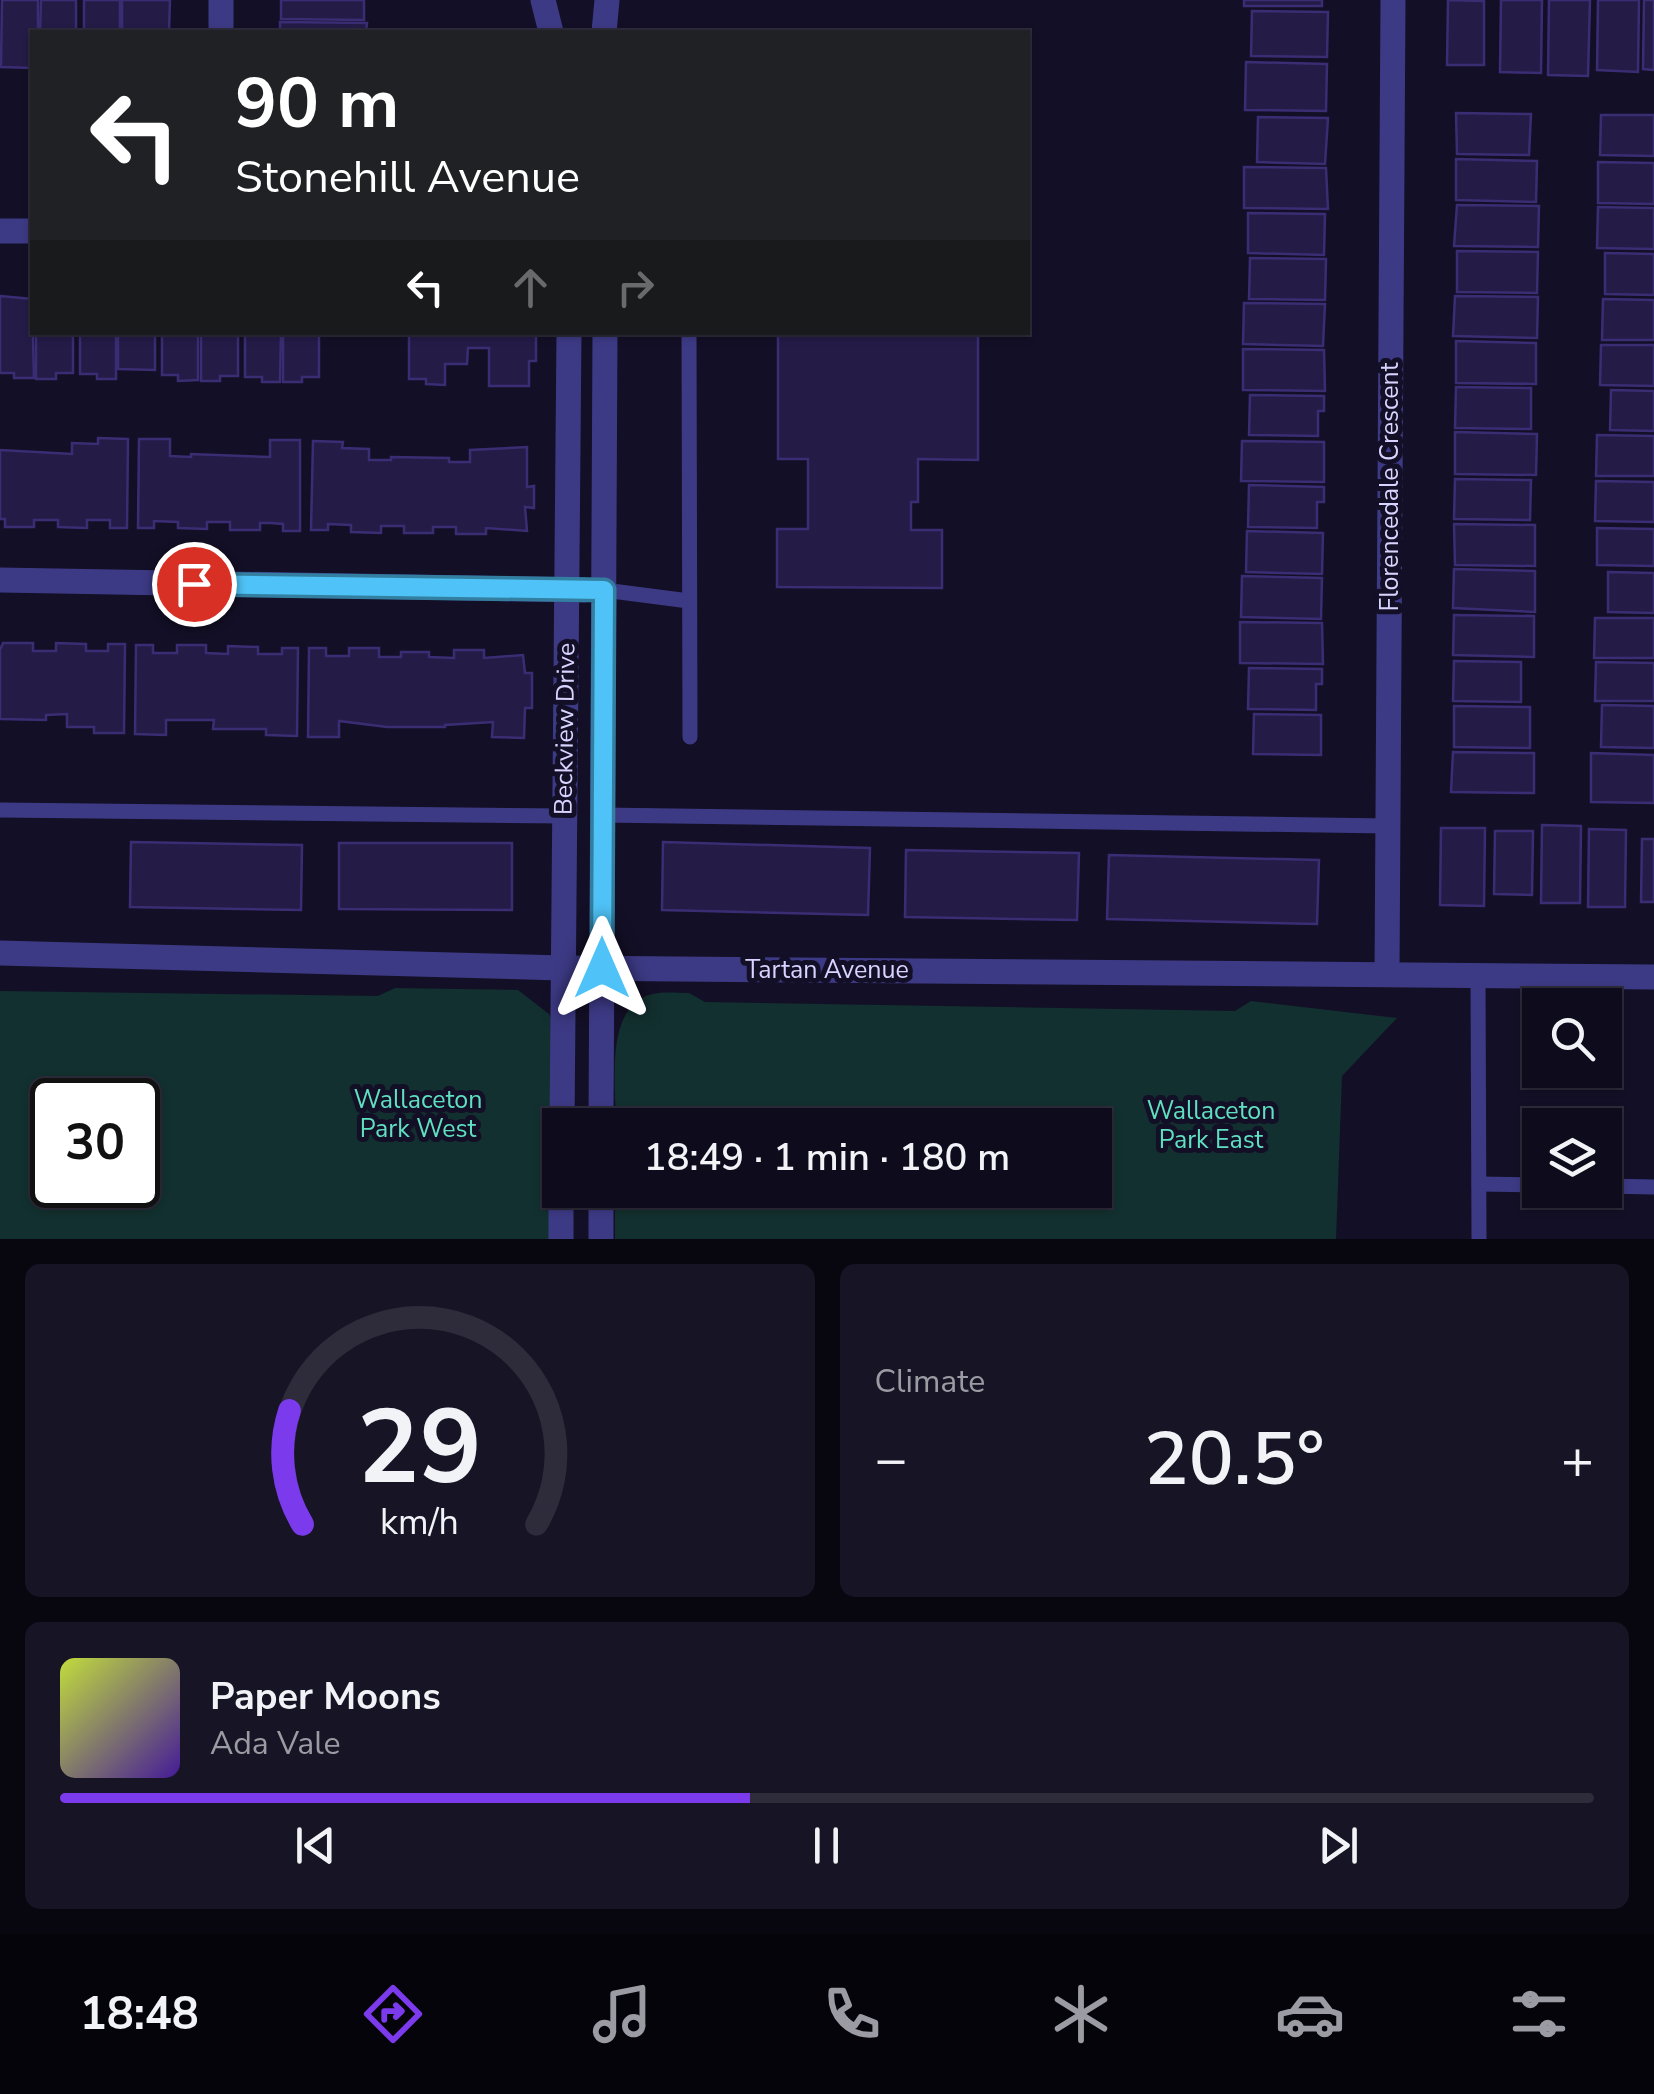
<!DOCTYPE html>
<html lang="en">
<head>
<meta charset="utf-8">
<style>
  body { margin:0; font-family:"Nunito Sans",sans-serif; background:#171425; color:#f1f3f6; height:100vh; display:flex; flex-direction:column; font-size:38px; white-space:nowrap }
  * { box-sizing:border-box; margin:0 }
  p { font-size:32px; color:#9b9ba3 }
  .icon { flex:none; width:55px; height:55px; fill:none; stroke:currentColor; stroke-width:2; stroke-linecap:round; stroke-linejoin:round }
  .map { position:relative; height:1239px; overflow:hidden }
  .details { display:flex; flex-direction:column; gap:25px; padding:25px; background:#08060f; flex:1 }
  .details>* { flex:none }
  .banner { position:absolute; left:30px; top:30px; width:1000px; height:305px; border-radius:0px; box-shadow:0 2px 8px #0004,0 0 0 2px #2e2b3b; background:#202124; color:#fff; overflow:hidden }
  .controls { position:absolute; left:1522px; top:988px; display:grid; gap:20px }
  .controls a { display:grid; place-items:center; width:100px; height:100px; border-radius:0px; background:#0e0b1c; box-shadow:0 2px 8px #0004,0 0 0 2px #2e2b3b; font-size:50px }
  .speed { position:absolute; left:30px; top:1078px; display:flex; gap:20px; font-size:50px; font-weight:700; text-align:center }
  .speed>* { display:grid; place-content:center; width:130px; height:130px; border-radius:50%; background:#0e0b1c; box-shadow:0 2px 8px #0004,0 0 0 2px #2e2b3b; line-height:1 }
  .speed .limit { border:5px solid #111; border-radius:15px; background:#fff; color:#111 }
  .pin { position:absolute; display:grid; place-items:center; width:85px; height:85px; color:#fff; margin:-42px; border:5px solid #fff; border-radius:50%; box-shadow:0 2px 10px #0007 }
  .me { position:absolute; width:110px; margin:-55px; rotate:0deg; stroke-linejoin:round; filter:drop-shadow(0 0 8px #0008) }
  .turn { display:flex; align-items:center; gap:35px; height:210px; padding:0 40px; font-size:45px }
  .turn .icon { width:130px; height:130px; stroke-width:2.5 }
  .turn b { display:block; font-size:70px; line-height:85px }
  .lanes { display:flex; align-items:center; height:95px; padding:0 40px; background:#0003; justify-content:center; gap:50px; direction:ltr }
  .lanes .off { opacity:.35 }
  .big { font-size:75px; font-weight:600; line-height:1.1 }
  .details .tile { flex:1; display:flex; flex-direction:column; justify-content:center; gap:15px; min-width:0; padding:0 35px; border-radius:15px; background:#171425 }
  .details .dial { align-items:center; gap:0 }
  .dial svg { height:260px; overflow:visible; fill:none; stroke:#2e2b3b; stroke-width:7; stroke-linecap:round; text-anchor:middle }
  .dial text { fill:#f1f3f6; stroke:none }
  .song { display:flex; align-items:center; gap:30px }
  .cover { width:120px; height:120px; border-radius:15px; background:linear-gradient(135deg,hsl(70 70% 55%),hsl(260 70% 35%)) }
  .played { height:10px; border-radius:5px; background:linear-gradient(90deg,#7c3aed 45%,#2e2b3b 45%) }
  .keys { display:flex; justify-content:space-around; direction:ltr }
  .heat { display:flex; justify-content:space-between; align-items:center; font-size:55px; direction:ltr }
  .details .tiles { flex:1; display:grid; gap:25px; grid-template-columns:1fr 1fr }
  .tile:last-child { grid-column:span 2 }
  .trip { position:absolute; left:542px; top:1108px; width:570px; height:100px; border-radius:0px; background:#0e0b1c; box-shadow:0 2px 8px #0004,0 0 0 2px #2e2b3b; font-weight:600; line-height:100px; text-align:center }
  .menu { display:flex; height:160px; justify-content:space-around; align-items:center; background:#06040b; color:#9b9ba3 }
  .menu .icon { width:70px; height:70px }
  .menu .current { color:#7c3aed }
  .menu b { font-size:45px; color:#f1f3f6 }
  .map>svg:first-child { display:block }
  .green { fill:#12302f; fill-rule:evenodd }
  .building { fill:#241b47; stroke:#3b2d73; stroke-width:2.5 }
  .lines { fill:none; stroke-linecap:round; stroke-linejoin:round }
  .lane { stroke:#3d3a85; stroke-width:15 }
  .street { stroke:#3d3a85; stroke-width:25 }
  .route-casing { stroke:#337fa1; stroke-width:25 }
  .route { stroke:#4fc3f7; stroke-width:18 }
  .labels { text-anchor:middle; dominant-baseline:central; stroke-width:10; stroke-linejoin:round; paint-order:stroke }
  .street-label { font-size:25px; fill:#d9d4ff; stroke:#130f26 }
  .park-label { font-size:25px; fill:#5fe0c0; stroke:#130f26 }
</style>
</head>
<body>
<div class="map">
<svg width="1654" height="1239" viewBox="0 0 1654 1239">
  <rect width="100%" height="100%" fill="#130f26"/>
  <!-- green -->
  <g class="green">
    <path d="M395 988 518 990 549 1014 556 1030 554 1239H0V991L378 996ZM52 1100H138V1185H52Z"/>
    <path d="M689 993 705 1002 1235 1011 1251 1001 1397 1018 1342 1076 1336 1239H615V1190H1095V1125H616C616 1088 604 1009 649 995 661 991 676 993 689 993Z"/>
  </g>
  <!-- building -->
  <g class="building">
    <polygon points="2,0 38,0 38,32 32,32 32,68 1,67"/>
    <polygon points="41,0 76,0 76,32 40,32"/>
    <rect x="84" y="0" width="36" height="32"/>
    <polygon points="122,0 170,0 169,32 122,32"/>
    <polygon points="281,0 364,0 364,20 281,19"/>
    <rect x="1244" y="0" width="78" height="6"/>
    <polygon points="1448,0 1484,1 1484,65 1447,65"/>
    <polygon points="1501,0 1542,0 1541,73 1500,72"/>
    <polygon points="1549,0 1590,0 1588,76 1548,75"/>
    <polygon points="1598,0 1639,0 1638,72 1597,70"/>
    <polygon points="1644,0 1654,0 1654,70 1643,69"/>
    <polygon points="1252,11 1328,12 1327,57 1251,56"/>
    <polygon points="280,22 367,23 366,32 280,32"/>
    <polygon points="1246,62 1327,64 1326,111 1245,110"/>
    <polygon points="1456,113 1531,114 1529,155 1457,154"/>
    <polygon points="1601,115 1654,115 1654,156 1600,155"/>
    <polygon points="1258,117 1328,118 1325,164 1257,162"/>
    <polygon points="1456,159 1537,161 1536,202 1456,200"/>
    <polygon points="1598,162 1654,163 1654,204 1598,203"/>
    <polygon points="1244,167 1326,168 1328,209 1244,208"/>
    <polygon points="1457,205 1539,206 1538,247 1454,246"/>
    <polygon points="1598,207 1654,208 1654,249 1597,248"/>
    <polygon points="1248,213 1325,214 1324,255 1248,253"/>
    <polygon points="1457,251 1538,252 1537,293 1457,292"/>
    <polygon points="1605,253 1654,254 1654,295 1605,294"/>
    <polygon points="1250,258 1326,259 1325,300 1249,299"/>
    <polygon points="0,296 32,299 34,378 14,378 14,373 0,373"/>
    <polygon points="1455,296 1538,297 1537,338 1453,336"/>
    <polygon points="1603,299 1654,300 1654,340 1602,340"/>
    <polygon points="1244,303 1325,304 1323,346 1243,344"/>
    <polygon points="36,332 73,332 73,373 56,373 56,379 36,379"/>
    <polygon points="80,332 116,332 116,379 97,379 97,374 80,374"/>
    <polygon points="118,332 155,332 155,370 118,369"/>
    <polygon points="162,332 198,332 198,380 178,381 178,375 162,375"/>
    <polygon points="201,332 238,332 238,376 220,376 220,381 201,381"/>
    <polygon points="245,332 281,332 280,382 262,382 262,377 245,377"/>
    <polygon points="283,332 319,332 319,377 302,377 302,382 283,382"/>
    <polygon points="409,332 536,332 536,361 529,361 529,386 489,386 489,348 468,348 467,364 445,364 445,385 426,384 426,379 409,379"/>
    <polygon points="778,332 978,332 978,460 918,459 918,502 911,502 911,530 942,530 942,588 777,587 777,529 808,529 808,459 778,459"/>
    <polygon points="1456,341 1536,343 1536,384 1456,383"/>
    <polygon points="1601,345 1654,345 1654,386 1600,385"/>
    <polygon points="1243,349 1324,350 1325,391 1243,390"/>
    <polygon points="1456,387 1531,388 1531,429 1455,428"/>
    <polygon points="1611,390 1654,391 1654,431 1610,430"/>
    <polygon points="1250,395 1324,396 1324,411 1318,411 1318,436 1249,435"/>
    <polygon points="1455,432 1537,434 1536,475 1455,474"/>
    <polygon points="1597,435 1654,436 1654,476 1596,476"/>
    <polygon points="98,438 128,439 127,528 110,528 110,520 87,520 87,528 58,527 58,520 34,520 34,527 5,527 5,519 0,519 0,450 72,454 72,443 98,444"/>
    <polygon points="139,439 170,439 170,456 191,457 191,454 270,457 270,440 300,440 300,531 283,531 283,524 270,523 260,523 260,530 230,530 230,522 207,522 207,529 178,528 178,522 154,521 154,528 138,528"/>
    <polygon points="313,441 343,442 342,448 369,449 369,460 391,460 391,457 449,458 449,462 470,462 470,450 527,447 527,487 534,486 534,508 525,507 527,531 486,528 486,534 456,534 456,527 433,527 433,533 404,533 404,526 381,526 381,533 351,532 351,525 328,524 328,530 311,530"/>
    <polygon points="1242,441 1324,442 1324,482 1241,481"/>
    <polygon points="1455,479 1531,480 1530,520 1454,519"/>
    <polygon points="1596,481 1654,482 1654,522 1595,521"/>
    <polygon points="1249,485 1324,487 1324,502 1317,502 1317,528 1248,527"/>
    <polygon points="1454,524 1535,525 1535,566 1455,565"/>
    <polygon points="1597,528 1654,529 1654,566 1597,565"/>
    <polygon points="1247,531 1323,533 1322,574 1246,572"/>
    <polygon points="1454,569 1535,571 1535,612 1453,608"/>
    <polygon points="1608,572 1654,573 1654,613 1608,612"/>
    <polygon points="1242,576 1322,578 1321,619 1241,617"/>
    <polygon points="1454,615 1534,616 1534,657 1453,655"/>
    <polygon points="1595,618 1654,618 1654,658 1594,658"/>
    <polygon points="1240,622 1322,623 1323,664 1240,663"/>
    <polygon points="3,643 33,643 33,651 56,651 56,643 86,644 86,651 108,651 108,644 125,644 124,733 94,733 94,727 67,727 67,714 46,715 46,720 0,719 0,650"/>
    <polygon points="136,645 153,645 153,653 177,653 177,645 206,645 206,653 228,654 228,646 258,647 258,654 282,654 282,648 298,648 297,736 266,735 266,729 213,729 214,720 166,720 166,735 135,734"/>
    <polygon points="309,648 326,648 326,656 349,656 349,648 379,648 379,657 401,657 401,652 429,652 429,657 454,658 454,650 484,650 484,658 523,655 525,673 532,673 532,708 525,708 524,738 492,737 493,722 445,725 445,727 387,727 339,721 339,737 308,737"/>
    <polygon points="1454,661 1521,662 1521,702 1453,701"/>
    <polygon points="1596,662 1654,663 1654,701 1595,701"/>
    <polygon points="1249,668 1322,669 1322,684 1316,684 1316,710 1248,709"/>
    <polygon points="1602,705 1654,706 1654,748 1601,747"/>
    <polygon points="1454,706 1530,707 1530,748 1454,747"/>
    <polygon points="1254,714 1321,715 1321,755 1253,754"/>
    <polygon points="1453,752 1534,753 1534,793 1451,792"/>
    <polygon points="1591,753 1654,755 1654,803 1591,802"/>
    <polygon points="1542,825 1581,826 1580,903 1541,903"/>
    <polygon points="1441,828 1485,828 1484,906 1440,905"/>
    <polygon points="1589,829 1626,830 1625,907 1588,907"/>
    <polygon points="1495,831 1533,831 1532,895 1494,894"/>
    <polygon points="1642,839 1654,839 1654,902 1641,902"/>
    <polygon points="131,842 302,845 301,910 130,907"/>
    <polygon points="663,842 870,848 868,915 662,910"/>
    <polygon points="339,843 512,843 512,910 339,909"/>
    <polygon points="906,850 1079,853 1077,920 905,917"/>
    <polygon points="1109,855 1319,860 1317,924 1107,919"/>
  </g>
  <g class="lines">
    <!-- lane -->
    <g class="lane">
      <polyline points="689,332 690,737"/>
      <polyline points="604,590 689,601"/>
      <polyline points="0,810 564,816"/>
      <polyline points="603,815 1388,826"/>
      <polyline points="1478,975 1479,1239"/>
      <polyline points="1479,1184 1540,1185"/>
      <polyline points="1605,1186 1654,1187"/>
    </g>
    <!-- street -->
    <g class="street">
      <polyline points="543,0 551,32"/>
      <polyline points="221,32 221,0"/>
      <polyline points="604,32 607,0"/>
      <polyline points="0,231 32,231"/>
      <polyline points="0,580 584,590"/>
      <polyline points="0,953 563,968 1654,977"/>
      <polyline points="1387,974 1393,0"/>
      <polyline points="562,1125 569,332"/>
      <polyline points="601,1125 605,332"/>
      <polyline points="561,1239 561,1190"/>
      <polyline points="601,1239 601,1190"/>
    </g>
  </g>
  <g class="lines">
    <defs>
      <polyline id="route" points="194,584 604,590 602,968"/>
    </defs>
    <!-- route casing -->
    <use href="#route" class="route-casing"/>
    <!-- route -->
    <use href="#route" class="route"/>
  </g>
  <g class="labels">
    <!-- street labels -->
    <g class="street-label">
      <text transform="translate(1390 487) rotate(-90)">Florencedale Crescent</text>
      <text transform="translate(565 729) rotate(-89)">Beckview Drive</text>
      <text x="827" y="970">Tartan Avenue</text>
    </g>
    <!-- park labels -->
    <g class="park-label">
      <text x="418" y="1100">Wallaceton<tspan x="418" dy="29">Park West</tspan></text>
      <text x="1211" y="1111">Wallaceton<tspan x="1211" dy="29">Park East</tspan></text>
    </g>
  </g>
</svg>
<div class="controls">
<a><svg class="icon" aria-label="search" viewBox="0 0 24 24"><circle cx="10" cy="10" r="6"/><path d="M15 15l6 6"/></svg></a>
<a><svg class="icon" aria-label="layers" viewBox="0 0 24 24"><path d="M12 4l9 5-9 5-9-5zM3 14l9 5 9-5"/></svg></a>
</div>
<div class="speed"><div class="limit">30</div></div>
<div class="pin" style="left:194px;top:584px;background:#d93025"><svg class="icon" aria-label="arrive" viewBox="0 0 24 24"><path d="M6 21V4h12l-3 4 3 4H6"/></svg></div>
<svg class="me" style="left:602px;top:968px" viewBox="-20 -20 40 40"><path d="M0-17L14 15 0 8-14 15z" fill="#4fc3f7" stroke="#fff" stroke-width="4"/></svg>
<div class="trip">18:49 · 1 min · 180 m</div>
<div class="banner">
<div class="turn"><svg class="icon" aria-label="left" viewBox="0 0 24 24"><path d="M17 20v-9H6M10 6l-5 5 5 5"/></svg><div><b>90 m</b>Stonehill Avenue</div></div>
<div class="lanes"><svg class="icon" aria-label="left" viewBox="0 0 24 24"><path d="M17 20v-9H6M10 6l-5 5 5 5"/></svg><svg class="icon off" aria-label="ahead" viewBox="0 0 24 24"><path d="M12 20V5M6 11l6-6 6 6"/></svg><svg class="icon off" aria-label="right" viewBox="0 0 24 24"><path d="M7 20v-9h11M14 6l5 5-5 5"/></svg></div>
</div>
</div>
<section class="details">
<div class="tiles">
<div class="tile dial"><svg viewBox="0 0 100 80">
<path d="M14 69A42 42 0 1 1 86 69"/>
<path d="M14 69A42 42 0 0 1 10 34" stroke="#7c3aed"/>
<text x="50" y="56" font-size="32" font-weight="700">29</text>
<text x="50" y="72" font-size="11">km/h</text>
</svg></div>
<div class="tile"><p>Climate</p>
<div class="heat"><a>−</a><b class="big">20.5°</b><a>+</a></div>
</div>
<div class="tile">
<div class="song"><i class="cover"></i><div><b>Paper Moons</b><p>Ada Vale</p></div></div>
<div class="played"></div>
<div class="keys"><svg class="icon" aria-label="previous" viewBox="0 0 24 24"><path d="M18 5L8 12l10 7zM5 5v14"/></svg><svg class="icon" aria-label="pause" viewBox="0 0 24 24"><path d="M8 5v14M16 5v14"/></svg><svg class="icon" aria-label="next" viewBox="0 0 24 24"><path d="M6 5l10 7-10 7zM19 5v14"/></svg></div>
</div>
</div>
</section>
<nav class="menu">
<b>18:48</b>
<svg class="icon current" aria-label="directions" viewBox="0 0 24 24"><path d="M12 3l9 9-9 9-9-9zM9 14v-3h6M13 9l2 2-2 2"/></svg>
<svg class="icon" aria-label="music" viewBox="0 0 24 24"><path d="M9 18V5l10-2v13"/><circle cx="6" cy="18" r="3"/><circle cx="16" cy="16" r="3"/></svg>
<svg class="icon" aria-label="phone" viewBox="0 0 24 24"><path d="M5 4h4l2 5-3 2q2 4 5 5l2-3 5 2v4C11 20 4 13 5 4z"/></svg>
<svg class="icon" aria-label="climate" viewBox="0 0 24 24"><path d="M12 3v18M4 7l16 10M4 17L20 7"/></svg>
<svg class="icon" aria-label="car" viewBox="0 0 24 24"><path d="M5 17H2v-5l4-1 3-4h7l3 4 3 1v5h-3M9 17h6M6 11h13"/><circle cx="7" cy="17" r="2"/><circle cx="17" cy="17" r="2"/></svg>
<svg class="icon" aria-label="filters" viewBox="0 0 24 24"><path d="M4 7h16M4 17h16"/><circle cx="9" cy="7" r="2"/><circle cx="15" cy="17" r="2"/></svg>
</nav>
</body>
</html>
